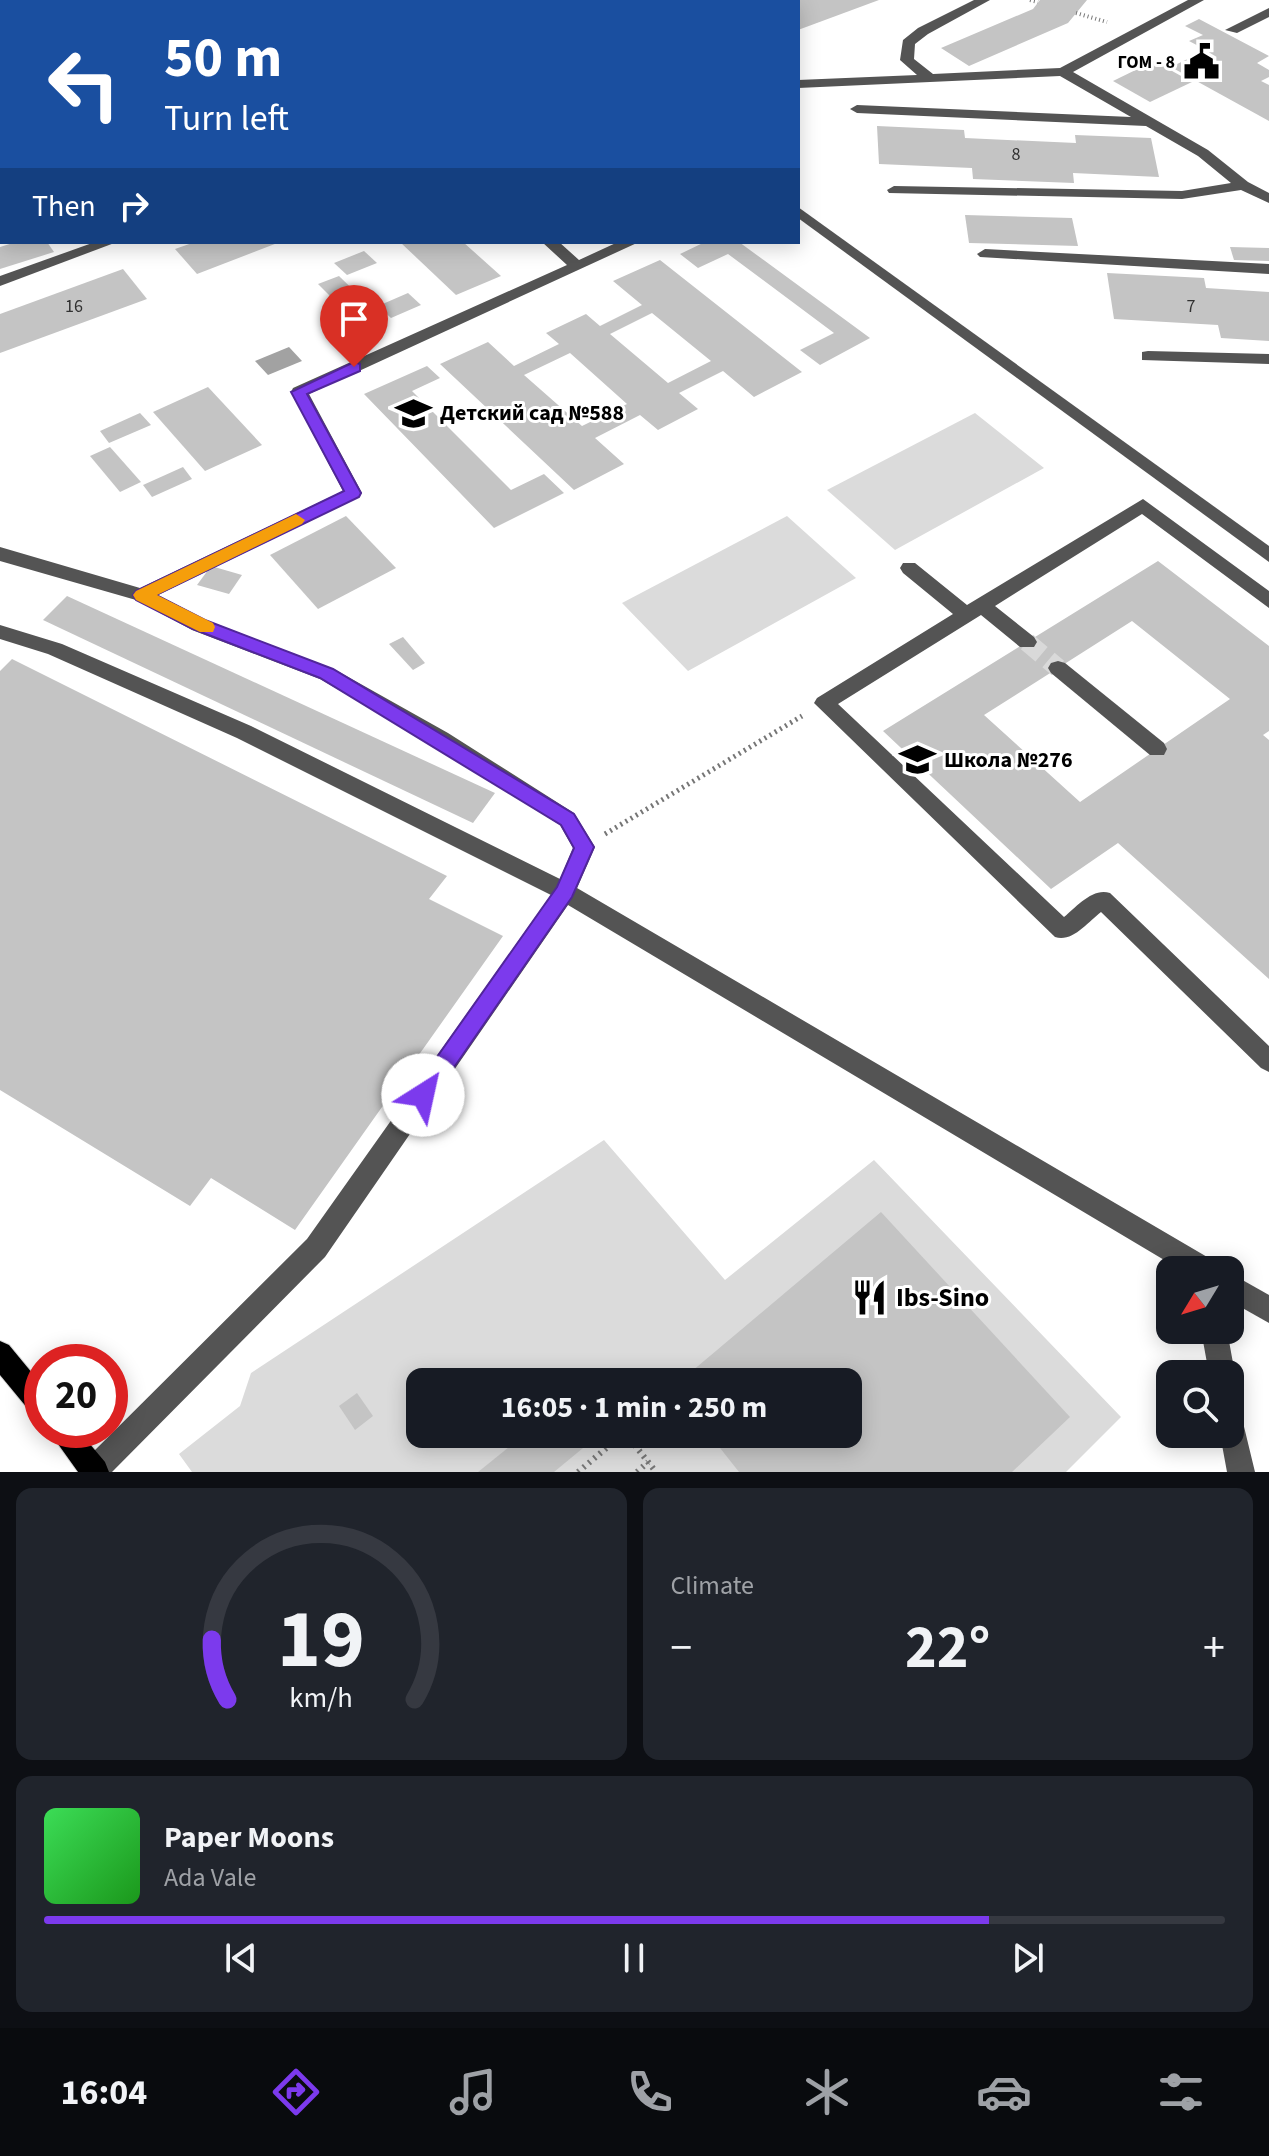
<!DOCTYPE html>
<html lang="en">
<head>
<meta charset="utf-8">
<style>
  body { margin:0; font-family:"Source Sans 3",sans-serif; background:#20242c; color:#f1f3f6; height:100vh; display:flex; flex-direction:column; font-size:30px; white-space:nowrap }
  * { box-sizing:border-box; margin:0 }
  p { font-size:26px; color:#9ea1a6 }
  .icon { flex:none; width:44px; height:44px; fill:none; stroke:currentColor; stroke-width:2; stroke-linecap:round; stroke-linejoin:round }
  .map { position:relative; height:1472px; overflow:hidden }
  .panel { display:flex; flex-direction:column; gap:16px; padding:16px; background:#0d0f14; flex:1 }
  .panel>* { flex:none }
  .guide { position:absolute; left:0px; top:0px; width:800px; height:244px; box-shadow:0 4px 20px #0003; background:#1a4fa0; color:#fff; overflow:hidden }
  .needle { width:52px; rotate:232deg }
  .buttons { position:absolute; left:1156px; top:1256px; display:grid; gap:16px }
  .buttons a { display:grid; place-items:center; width:88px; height:88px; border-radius:16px; background:#171b24; box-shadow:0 4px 20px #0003; font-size:40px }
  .speed { position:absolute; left:24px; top:1344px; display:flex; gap:16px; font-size:40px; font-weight:700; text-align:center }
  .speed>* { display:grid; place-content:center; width:104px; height:104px; border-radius:50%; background:#171b24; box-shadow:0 4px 20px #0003; line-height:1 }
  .speed .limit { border:12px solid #d22; background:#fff; color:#111 }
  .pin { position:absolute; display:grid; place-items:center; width:68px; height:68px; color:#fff; margin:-82px -34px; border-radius:50% 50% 50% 0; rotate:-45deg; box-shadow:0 0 8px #0007 }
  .pin .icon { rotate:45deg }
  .me { position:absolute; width:88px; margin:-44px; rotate:35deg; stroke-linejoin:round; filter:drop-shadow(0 0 6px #0008) }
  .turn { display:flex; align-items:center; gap:28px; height:168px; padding:0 32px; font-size:36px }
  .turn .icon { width:104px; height:104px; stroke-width:2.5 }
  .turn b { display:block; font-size:56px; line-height:68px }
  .then { display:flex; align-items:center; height:76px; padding:0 32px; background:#0003; gap:16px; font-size:30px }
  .big { font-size:60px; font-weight:700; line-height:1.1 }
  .panel .tile { flex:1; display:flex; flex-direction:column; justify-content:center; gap:12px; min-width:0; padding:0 28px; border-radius:16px; background:#20242c }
  .panel .dial { align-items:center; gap:0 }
  .dial svg { height:208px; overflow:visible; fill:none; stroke:#363941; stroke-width:7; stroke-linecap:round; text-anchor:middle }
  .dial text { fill:#f1f3f6; stroke:none }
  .song { display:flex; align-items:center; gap:24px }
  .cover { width:96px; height:96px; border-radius:12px; background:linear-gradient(135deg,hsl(130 70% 55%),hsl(120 70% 35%)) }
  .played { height:8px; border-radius:4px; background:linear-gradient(90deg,#7c3aed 80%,#363941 80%) }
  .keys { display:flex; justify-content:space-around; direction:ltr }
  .heat { display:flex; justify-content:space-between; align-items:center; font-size:44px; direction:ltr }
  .panel .tiles { flex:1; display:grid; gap:16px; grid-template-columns:1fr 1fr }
  .tile:last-child { grid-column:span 2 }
  .trip { position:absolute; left:406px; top:1368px; width:456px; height:80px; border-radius:16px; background:#171b24; box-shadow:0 4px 20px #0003; font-weight:700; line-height:80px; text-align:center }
  .menu { display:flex; height:128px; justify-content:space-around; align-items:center; background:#090b0e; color:#9ea1a6 }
  .menu .icon { width:56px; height:56px }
  .menu .selected { color:#7c3aed }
  .menu b { font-size:36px; color:#f1f3f6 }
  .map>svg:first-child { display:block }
  .green { fill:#dbdbdb; fill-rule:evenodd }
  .water { fill:#a2a2a2 }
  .building { fill:#c4c4c4; fill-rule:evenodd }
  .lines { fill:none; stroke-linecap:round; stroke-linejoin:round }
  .minor-tunnel { stroke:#d9d9d9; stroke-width:19; stroke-dasharray:19 9; stroke-linecap:butt }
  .major-casing { stroke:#dbdbdb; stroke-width:2 }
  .path-far2 { stroke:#767676; stroke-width:4; stroke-dasharray:1 3; stroke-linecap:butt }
  .path-far1 { stroke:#767676; stroke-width:5; stroke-dasharray:2 4; stroke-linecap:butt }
  .path { stroke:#767676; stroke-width:6; stroke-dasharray:2 5; stroke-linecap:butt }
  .minor { fill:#545454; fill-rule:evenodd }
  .major { fill:#000; fill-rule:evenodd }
  .route { fill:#7c3aed; stroke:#51269a; stroke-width:2 }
  .slow { fill:#f59e0b }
  .labels { text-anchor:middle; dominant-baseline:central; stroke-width:6; stroke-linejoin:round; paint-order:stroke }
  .far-poi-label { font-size:18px; font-weight:bold; fill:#000; stroke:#fff; text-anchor:end }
  .number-label { font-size:18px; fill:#313131 }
  .poi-label { font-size:22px; font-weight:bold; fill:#000; stroke:#fff; text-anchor:start }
  .near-poi-label { font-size:26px; font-weight:bold; fill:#000; stroke:#fff; text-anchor:start }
</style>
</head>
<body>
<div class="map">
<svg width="1269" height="1472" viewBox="0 0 1269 1472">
  <rect width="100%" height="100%" fill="#fff"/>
  <!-- green -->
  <g class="green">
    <polygon points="975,413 1044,468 895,550 827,490"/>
    <polygon points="787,516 856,578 688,671 622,603"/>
    <path d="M604 1140 725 1280 874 1160 1121 1417 1066 1472H192L179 1454 240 1406 251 1373ZM420 1382H848V1434H420Z"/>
  </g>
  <!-- water -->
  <polygon class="water" points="289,347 302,361 268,375 255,361"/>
  <!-- building -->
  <g class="building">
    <polygon points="798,0 879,0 798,30"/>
    <polygon points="1040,0 1087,0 1068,23 969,66 941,48 1033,9"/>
    <polygon points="1199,19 1269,56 1257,63 1269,70 1269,77 1261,81 1269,85 1269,121 1171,67 1206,50 1189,41 1203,35 1185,26"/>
    <polygon points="1154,61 1192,82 1150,102 1113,81"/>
    <polygon points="877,126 964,130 965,138 1076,143 1075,135 1151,138 1159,177 1073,173 1074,183 973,179 972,168 879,164"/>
    <polygon points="965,215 1072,218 1078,246 969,243"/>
    <polygon points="16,242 47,242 54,252 0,269 0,247"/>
    <polygon points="195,242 280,242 197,274 175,249"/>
    <polygon points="400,242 463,242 501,276 456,295"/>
    <polygon points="705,242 739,242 870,338 820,365 800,350 834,333 728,254 698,268 680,254"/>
    <polygon points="1230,247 1269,248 1269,261 1234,260"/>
    <polygon points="364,251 377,263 347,275 334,263"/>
    <path d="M660 260 802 372 754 397 723 371 679 393 698 409 658 430 640 415 595 438 624 464 574 490 440 364 488 342 514 366 559 344 546 333 586 314 600 326 642 305 613 281ZM652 313 711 361 668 383 610 334ZM570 353 627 404 582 426 524 375Z"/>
    <polygon points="123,269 147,299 0,353 0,314"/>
    <polygon points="1107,273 1204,278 1206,288 1269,292 1269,341 1221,338 1218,325 1114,319"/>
    <polygon points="339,276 375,311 354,320 318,284"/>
    <polygon points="408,293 421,305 391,318 378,306"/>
    <polygon points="427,366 440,378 412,391 511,490 544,474 564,493 494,528 364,394"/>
    <polygon points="208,387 262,445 205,471 153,412"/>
    <polygon points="140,413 151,425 109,443 100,431"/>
    <polygon points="110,447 141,482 120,492 90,456"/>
    <polygon points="183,467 192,479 152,497 143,485"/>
    <polygon points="346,516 396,568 318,609 270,555"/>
    <path d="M1158 561 1269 646V731L1263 735 1269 740V979L1118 843 1051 889 883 731ZM1132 621 1230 699 1080 802 984 715Z"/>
    <polygon points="211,566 242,575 229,594 197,585"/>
    <polygon points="67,596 495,793 473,823 43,620"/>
    <polygon points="403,637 425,663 413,670 389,644"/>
    <polygon points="12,659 447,876 429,899 503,936 295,1230 211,1178 190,1206 0,1090 0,671"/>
    <polygon points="881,1212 1070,1417 1012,1472 739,1472 709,1434 848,1434 848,1382 679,1382"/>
    <polygon points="357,1393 373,1416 355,1430 339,1406"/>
    <polygon points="525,1434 600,1434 554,1472 478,1472"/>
  </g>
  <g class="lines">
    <!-- minor-tunnel -->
    <polyline class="minor-tunnel" points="1027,642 1058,668"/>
    <defs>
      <g id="major">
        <polygon points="0,1341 9,1345 42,1385 42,1419 33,1415 0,1375"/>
        <polygon points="48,1430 78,1430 105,1462 109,1472 78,1472"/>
      </g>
    </defs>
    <!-- major casing -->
    <use href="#major" class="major-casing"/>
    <!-- path-far2 -->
    <g class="path-far2">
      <polyline points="1030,0 1038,2"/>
      <polyline points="1076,13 1107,22"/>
    </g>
    <!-- path-far1 -->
    <polyline class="path-far1" points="605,834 802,716"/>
    <!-- path -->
    <g class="path">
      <polyline points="626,1434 656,1472"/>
      <polyline points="578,1472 623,1434"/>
      <polyline points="637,1472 648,1462"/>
    </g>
    <!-- minor -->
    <g class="minor">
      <polygon points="194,0 207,0 208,2 195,2"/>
      <polygon points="974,0 990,0 928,34 915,44 914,59 933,74 1060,68 1188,0 1204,0 1073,72 1208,150 1248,182 1269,193 1269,203 1241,190 1182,199 889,193 887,190 894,186 1182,191 1231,183 1198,156 1146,126 857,113 850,109 857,105 1131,117 1060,76 798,88 798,80 917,75 900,60 903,40 918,28"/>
      <polygon points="1269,8 1269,17 1237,33 1225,30"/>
      <polygon points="0,91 2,91 0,100"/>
      <polygon points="798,207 1269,546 1269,562 798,218"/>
      <polygon points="95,242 117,242 0,286 0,276"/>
      <polygon points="542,242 559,242 579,260 618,242 639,242 309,394 362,493 359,497 158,595 206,620 334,669 448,733 574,813 595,847 577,888 1214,1261 1218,1270 1181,1270 568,905 325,1257 112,1472 81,1472 84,1461 307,1239 551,895 237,738 48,654 0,639 0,625 62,644 251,726 560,879 573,848 560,825 434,745 320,679 192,630 136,600 0,561 0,547 140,588 343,491 291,392 293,388 567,265"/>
      <polygon points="985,249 1269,264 1269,274 980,257 977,254"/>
      <polygon points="1148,351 1269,354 1269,364 1142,360 1142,352"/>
      <path d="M1143 499 1269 591V608L1142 514 995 606 1034 637 1037 642 1034 647H1020L981 615 838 704 1064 917C1076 907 1093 887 1110 893L1269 1046V1072L1261 1068 1101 912C1088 922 1072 943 1055 937L814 703 817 698 953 614 903 573 900 568 903 563H915L967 605Z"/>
      <polygon points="1058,661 1065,663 1164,743 1167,749 1164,755 1150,755 1051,673 1048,668 1051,663"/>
      <polygon points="1230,1273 1269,1295 1269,1323 1230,1301"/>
      <polygon points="1201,1330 1227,1330 1235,1374 1231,1383 1230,1374 1209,1374"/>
      <polygon points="1230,1402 1239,1406 1255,1472 1227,1472 1220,1434 1230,1434"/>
    </g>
    <!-- major -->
    <use href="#major" class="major"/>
  </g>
  <!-- route -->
  <polygon class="route" points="354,362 360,364 360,371 307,394 361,493 359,497 156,595 205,620 333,669 574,814 594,847 572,897 430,1102 423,1105 415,1102 412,1095 415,1088 557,887 574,848 561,825 320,678 193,629 136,600 133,595 136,591 344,491 291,392"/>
  <!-- slow -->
  <polygon class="slow" points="296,514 305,520 302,524 157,595 213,623 215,627 213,632 200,632 136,600 133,595 136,591"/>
  <!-- icons -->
  <defs>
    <symbol id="civic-bare" viewBox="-9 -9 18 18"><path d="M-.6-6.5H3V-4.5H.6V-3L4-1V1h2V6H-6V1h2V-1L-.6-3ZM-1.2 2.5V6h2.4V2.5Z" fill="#000" stroke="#fff" stroke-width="2.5" paint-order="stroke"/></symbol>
    <symbol id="school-bare" viewBox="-9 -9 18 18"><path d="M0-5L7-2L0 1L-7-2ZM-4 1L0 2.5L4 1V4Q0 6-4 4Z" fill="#000" stroke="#fff" stroke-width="2.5" paint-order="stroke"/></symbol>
    <symbol id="restaurant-bare" viewBox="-9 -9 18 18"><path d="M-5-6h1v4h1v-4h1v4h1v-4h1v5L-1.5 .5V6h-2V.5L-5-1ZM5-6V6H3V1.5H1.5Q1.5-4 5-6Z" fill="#000" stroke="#fff" stroke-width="2.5" paint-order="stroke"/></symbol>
  </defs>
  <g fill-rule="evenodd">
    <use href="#civic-bare" x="1176" y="36" width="51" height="51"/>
    <use href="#school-bare" x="388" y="388" width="51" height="51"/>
    <use href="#school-bare" x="892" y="734" width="51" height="51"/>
    <use href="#restaurant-bare" x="844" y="1272" width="51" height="51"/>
  </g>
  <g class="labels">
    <!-- far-poi labels -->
    <g class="far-poi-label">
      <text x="1175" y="62">ГОМ - 8</text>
    </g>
    <!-- number labels -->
    <g class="number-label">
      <text x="1016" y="154">8</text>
      <text x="74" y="306">16</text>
      <text x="1191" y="306">7</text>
    </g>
    <!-- poi labels -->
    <g class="poi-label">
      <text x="440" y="413">Детский сад №588</text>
      <text x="944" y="760">Школа №276</text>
    </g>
    <!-- near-poi labels -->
    <g class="near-poi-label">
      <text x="896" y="1297">Ibs-Sino</text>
    </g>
  </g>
</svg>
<div class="buttons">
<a><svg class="needle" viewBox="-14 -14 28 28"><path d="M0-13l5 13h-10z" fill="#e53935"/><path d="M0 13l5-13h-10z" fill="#9ea1a6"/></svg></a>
<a><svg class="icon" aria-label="search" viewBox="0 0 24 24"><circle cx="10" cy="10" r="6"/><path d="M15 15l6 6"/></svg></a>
</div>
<div class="speed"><div class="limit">20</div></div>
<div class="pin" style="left:354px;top:367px;background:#d93025"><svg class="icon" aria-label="arrive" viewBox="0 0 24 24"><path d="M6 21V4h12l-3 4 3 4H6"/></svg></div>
<svg class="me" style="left:423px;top:1095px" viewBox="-20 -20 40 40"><circle r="19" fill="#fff"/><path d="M0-13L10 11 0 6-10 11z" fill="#7c3aed"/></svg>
<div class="trip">16:05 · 1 min · 250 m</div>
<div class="guide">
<div class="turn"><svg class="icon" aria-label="left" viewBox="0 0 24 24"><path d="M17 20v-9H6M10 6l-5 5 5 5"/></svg><div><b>50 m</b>Turn left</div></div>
<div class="then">Then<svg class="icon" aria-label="right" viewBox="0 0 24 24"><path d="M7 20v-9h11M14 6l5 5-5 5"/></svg></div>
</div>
</div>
<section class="panel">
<div class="tiles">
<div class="tile dial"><svg viewBox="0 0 100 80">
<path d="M14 69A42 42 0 1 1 86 69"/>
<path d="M14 69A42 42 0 0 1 8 46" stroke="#7c3aed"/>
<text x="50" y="56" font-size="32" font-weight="700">19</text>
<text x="50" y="72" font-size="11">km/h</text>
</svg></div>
<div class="tile"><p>Climate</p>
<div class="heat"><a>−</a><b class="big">22°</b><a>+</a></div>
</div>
<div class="tile">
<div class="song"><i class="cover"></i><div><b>Paper Moons</b><p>Ada Vale</p></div></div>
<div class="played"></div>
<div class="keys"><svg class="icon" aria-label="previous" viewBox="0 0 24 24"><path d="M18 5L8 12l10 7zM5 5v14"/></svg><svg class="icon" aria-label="pause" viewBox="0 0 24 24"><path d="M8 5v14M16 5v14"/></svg><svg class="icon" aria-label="next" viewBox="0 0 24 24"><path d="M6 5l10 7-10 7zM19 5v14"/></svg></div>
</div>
</div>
</section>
<nav class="menu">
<b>16:04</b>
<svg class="icon selected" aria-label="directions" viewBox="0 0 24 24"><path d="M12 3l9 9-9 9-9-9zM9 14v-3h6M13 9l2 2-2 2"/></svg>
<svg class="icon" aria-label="music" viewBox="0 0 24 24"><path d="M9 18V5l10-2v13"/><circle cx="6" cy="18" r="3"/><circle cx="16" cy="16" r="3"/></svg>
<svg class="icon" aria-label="phone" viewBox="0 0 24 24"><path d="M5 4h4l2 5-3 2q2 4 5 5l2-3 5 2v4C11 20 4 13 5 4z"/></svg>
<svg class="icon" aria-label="climate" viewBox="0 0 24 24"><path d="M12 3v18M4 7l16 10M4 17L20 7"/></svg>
<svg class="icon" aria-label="car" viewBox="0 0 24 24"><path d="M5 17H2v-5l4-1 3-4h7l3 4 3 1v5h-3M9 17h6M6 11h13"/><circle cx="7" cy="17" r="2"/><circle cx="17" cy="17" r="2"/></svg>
<svg class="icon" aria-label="filters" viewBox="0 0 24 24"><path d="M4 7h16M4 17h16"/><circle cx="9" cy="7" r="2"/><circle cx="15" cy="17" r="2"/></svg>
</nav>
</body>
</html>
